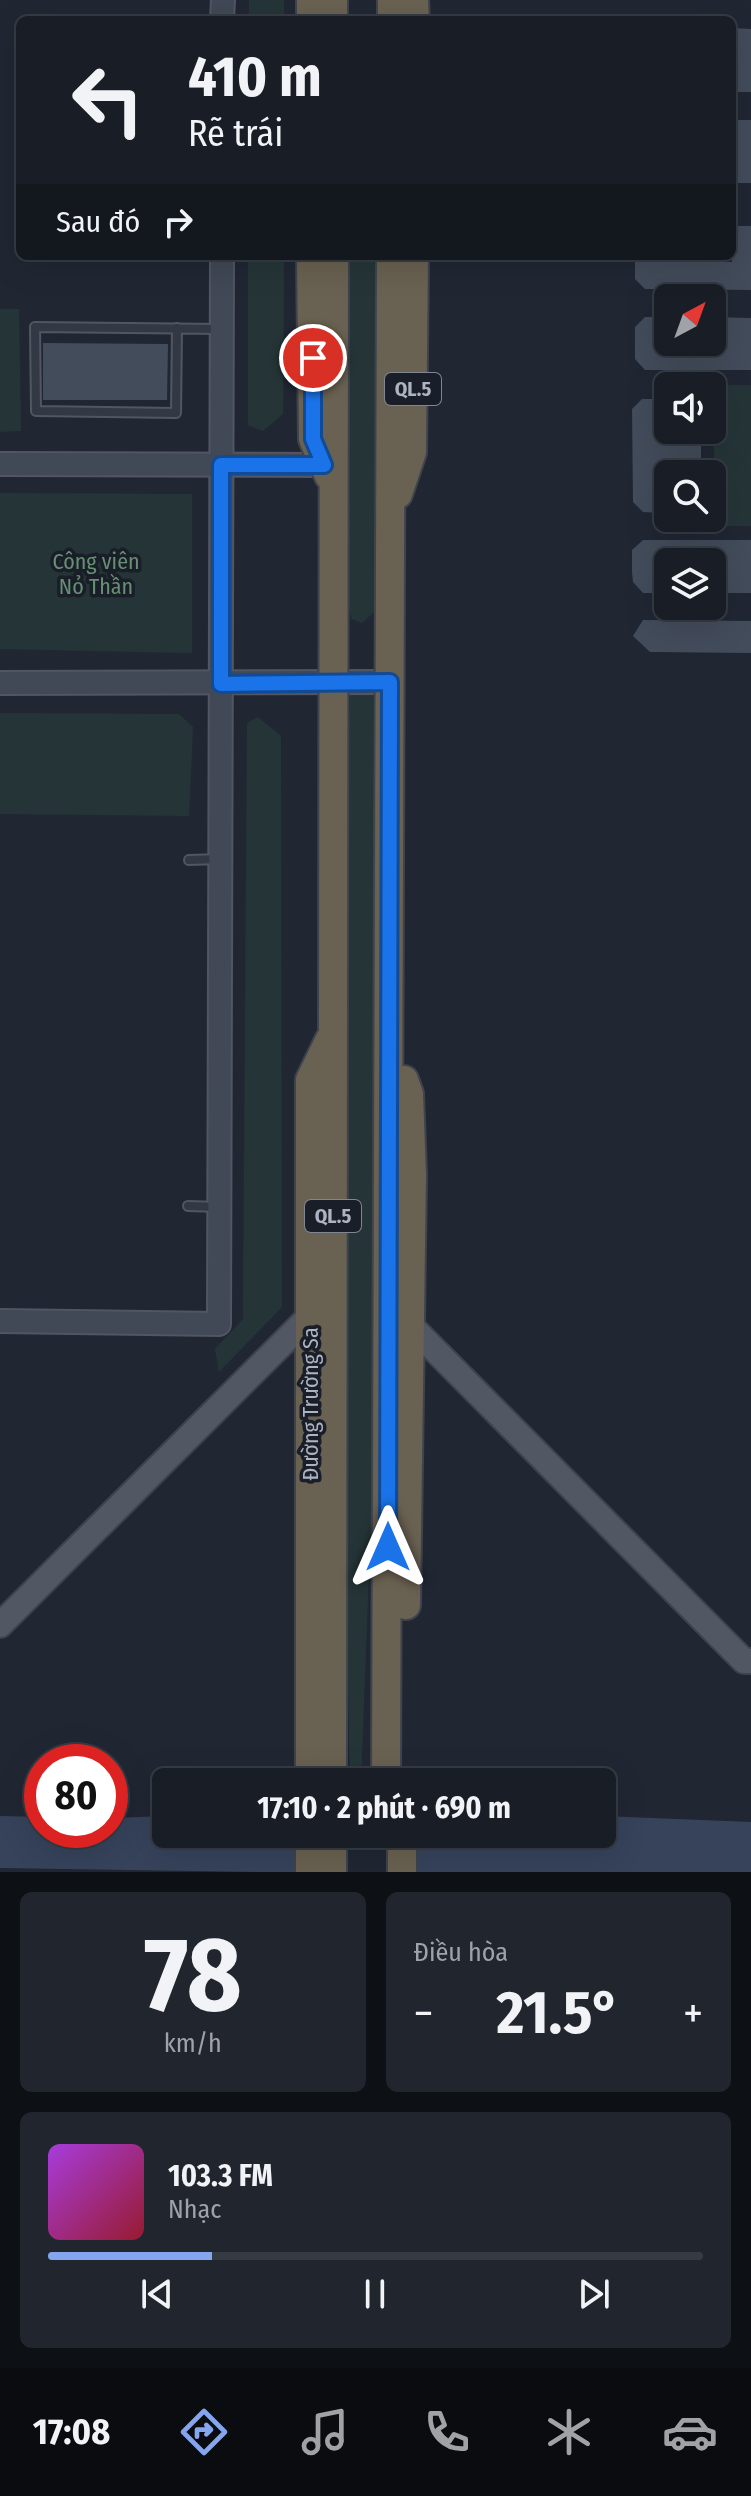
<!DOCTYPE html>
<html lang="vi">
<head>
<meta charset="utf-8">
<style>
  body { margin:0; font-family:"Fira Sans Condensed",sans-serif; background:#21262e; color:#f1f3f6; height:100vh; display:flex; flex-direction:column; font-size:30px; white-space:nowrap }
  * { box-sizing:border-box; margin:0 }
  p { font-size:26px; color:#9fa2a7 }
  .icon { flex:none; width:44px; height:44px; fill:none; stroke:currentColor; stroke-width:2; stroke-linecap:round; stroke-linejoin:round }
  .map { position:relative; height:1872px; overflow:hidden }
  .details { display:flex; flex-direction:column; gap:20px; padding:20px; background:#0d1015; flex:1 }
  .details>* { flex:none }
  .guide { position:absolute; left:16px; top:16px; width:720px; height:244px; border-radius:12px; box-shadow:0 8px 32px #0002,0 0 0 2px #363b43; background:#181d26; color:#f1f3f6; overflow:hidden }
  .needle { width:52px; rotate:41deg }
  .controls { position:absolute; left:654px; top:284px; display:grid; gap:16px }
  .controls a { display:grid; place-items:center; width:72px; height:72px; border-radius:12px; background:#181d26; box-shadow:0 8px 32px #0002,0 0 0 2px #363b43; font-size:40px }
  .speed { position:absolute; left:24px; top:1744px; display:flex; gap:16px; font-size:40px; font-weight:700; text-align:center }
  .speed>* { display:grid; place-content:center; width:104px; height:104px; border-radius:50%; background:#181d26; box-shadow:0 8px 32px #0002,0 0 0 2px #363b43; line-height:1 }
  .speed .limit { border:12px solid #d22; background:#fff; color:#111 }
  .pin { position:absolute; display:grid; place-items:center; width:68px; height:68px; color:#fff; margin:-34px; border:4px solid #fff; border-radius:50%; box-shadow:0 2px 8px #0007 }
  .me { position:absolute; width:88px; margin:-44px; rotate:0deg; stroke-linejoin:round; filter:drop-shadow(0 0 6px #0008) }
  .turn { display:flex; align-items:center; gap:28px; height:168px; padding:0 40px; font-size:36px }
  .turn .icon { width:104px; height:104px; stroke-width:2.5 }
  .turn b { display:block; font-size:56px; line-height:68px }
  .then { display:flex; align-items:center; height:76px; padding:0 40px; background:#0003; gap:16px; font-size:30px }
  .big { font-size:60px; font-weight:700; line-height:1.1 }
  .details .widget { flex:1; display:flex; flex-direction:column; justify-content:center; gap:12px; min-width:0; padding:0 28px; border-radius:12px; background:#21262e }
  .details .dial { align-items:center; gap:0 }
  .dial b { font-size:104px; line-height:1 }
  .song { display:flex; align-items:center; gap:24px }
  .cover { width:96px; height:96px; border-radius:12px; background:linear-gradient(135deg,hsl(280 70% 55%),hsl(350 70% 35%)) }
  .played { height:8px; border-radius:4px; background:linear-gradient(90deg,#85a6ee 25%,#363b43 25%) }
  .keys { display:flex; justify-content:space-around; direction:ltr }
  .heat { display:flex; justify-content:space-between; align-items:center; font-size:44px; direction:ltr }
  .details .tiles { flex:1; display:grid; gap:20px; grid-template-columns:1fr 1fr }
  .widget:last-child { grid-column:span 2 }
  .trip { position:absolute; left:152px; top:1768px; width:464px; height:80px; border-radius:12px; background:#181d26; box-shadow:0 8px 32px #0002,0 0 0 2px #363b43; font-weight:700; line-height:80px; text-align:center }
  .menu { display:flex; height:128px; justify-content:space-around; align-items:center; background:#0a0c0f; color:#9fa2a7 }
  .menu .icon { width:56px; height:56px }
  .menu .on { color:#85a6ee }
  .menu b { font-size:36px; color:#f1f3f6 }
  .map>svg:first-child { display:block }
  .green { fill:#253537 }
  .water { fill:#36435b }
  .pier { fill:#202733 }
  .building { fill:#434c5b }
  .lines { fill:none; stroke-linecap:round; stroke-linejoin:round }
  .lane-casing { stroke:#515662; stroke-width:12 }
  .secondary-casing { stroke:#515662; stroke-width:26 }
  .primary-casing { stroke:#3d424d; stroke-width:28 }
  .highway-casing { stroke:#3e434e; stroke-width:32 }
  .lane { stroke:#333944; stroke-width:8 }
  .secondary { stroke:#414856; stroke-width:22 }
  .primary { stroke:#515864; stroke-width:24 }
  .highway { stroke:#696151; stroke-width:28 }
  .route-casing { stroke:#114b97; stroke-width:20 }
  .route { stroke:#1a73e8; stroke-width:14 }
  .labels { text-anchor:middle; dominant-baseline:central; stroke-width:7; stroke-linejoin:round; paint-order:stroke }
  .shield { fill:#191e28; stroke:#818693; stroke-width:2 }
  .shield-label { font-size:20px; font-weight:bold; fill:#adb3c1 }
  .park-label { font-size:22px; fill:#678f73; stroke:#191e28 }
  .street-label { font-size:22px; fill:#adb3c1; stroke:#191e28 }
</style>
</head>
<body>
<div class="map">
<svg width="751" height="1872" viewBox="0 0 751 1872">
  <rect width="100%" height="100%" fill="#202733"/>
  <!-- green -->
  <g class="green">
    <rect x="249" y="0" width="35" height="20"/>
    <polygon points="248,256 284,256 283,414 263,431 248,425"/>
    <polygon points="344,256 380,256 375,611 362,623 352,619 349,611"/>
    <polygon points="0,309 19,309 21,431 0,432"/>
    <polygon points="713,385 751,385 751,526 715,526"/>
    <polygon points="0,493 192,494 192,653 0,649"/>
    <polygon points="350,690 372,693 373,697 373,802 378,835 377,1364 361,1782 350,1782 343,1433 345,831"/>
    <polygon points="0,713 179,714 193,727 189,816 0,814"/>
    <polygon points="258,717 281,736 282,1307 219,1372 215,1349 243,1319 247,723"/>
  </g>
  <!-- water -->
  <polygon class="water" points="0,1816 42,1817 42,1830 110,1830 110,1818 166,1816 166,1834 602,1834 602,1816 751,1822 751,1872 257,1872 0,1868"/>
  <!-- pier -->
  <rect class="pier" x="310" y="1834" width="92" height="38"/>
  <!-- building -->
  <g class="building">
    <polygon points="732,28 751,29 751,92 732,92"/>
    <rect x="732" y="120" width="19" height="63"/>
    <polygon points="732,226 751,226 751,290 645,289 635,279 635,261 732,262"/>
    <polygon points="645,317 668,317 668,347 712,348 712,317 751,318 751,370 645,370 635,359 635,327"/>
    <polygon points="43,343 168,344 167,400 43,400"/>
    <polygon points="642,399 661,399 661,430 701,430 701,474 662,474 662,513 643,512 633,502 632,409"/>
    <polygon points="643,540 751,540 751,593 719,593 719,562 668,562 668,593 643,593 633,582 632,572 632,550"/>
    <polygon points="643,620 751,621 751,653 650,652 633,636"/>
  </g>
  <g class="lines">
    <defs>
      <g id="lane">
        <polyline points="177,328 176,413 36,411 35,327 221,329"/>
        <polyline points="189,860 220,859"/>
        <polyline points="188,1206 219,1207"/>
      </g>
      <g id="secondary">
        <polyline points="222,20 223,0"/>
        <polyline points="0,464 324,465"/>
        <polyline points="0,683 390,682"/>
        <polyline points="0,1321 219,1324 222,256"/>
      </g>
      <g id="primary">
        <polyline points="411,1326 744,1661 751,1661"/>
        <polyline points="0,1625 310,1316"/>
      </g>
      <g id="highway">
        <polyline points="333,0 333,20"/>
        <polyline points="414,0 415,20"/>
        <polyline points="311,20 311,0"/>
        <polyline points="392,20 392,0"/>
        <polyline points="311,256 313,439 329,476"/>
        <polyline points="398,494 412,452 414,256"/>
        <polyline points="404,1080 409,1094 412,1175 406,1605"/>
        <polyline points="310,1782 310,1080 330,1039"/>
        <polyline points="332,1782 334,256"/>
        <polyline points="386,1782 391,256"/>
        <polyline points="310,1834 310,1872"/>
        <polyline points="332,1834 332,1872"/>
        <polyline points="402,1872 402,1834"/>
      </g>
    </defs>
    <!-- lane casing -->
    <use href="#lane" class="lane-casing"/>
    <!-- secondary casing -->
    <use href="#secondary" class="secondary-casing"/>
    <!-- primary casing -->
    <use href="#primary" class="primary-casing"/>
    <!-- highway casing -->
    <use href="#highway" class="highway-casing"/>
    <!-- lane -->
    <use href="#lane" class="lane"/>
    <!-- secondary -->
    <use href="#secondary" class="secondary"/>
    <!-- primary -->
    <use href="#primary" class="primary"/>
    <!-- highway -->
    <use href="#highway" class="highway"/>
  </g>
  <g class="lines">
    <defs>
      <polyline id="route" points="313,358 313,439 324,465 221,465 221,684 390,682 388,1547"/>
    </defs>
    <!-- route casing -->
    <use href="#route" class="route-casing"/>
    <!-- route -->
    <use href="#route" class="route"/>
  </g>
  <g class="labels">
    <!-- shield labels -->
    <g class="shield">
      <rect x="385" y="373" width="56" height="32" rx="6"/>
      <rect x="305" y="1200" width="56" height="32" rx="6"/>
    </g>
    <g class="shield-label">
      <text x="413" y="389">QL.5</text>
      <text x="333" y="1216">QL.5</text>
    </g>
    <!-- park labels -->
    <g class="park-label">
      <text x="96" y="561">Công viên<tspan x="96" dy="25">Nỏ Thần</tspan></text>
    </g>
    <!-- street labels -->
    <g class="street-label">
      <text transform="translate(310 1404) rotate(-90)">Đường Trường Sa</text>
    </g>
  </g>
</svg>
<div class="controls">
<a><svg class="needle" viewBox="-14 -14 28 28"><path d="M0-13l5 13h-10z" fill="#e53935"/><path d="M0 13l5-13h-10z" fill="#9fa2a7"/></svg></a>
<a><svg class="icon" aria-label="sound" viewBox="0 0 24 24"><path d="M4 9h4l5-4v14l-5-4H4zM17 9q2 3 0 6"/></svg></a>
<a><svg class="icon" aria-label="search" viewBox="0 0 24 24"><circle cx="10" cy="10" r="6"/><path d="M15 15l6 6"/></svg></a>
<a><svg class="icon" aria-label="layers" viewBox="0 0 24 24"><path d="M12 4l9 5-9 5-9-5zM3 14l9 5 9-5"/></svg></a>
</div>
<div class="speed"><div class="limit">80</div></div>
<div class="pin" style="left:313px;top:358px;background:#d93025"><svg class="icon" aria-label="arrive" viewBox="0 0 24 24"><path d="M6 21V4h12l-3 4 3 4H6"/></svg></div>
<svg class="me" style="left:388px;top:1547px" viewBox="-20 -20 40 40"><path d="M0-17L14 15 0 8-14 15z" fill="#1a73e8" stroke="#fff" stroke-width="4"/></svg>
<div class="trip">17:10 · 2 phút · 690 m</div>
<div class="guide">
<div class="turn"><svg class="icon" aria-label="left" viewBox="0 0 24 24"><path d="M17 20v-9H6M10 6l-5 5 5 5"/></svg><div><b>410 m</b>Rẽ trái</div></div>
<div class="then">Sau đó<svg class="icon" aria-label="right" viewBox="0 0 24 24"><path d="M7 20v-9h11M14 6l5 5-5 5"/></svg></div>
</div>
</div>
<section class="details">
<div class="tiles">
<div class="widget dial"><b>78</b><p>km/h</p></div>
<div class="widget"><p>Điều hòa</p>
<div class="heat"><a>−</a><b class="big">21.5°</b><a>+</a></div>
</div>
<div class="widget">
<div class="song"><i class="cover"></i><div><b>103.3 FM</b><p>Nhạc</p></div></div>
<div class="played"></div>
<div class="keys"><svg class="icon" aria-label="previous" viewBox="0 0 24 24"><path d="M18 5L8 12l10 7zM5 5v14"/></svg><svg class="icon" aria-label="pause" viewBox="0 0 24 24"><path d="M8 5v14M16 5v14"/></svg><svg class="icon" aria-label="next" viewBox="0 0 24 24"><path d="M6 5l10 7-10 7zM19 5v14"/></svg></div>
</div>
</div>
</section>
<nav class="menu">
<b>17:08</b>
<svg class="icon on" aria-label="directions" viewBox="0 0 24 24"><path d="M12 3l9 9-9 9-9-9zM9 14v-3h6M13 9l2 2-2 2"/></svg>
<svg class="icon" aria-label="music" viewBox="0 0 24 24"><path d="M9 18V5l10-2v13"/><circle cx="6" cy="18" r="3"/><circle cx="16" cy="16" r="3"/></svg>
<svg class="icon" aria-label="phone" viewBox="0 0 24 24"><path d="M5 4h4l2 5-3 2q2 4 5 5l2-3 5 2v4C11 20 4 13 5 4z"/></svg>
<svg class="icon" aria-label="climate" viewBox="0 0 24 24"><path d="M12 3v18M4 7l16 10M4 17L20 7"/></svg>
<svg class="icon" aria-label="car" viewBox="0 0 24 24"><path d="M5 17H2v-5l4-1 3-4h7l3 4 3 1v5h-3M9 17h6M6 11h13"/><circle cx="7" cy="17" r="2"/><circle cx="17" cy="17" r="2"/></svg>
</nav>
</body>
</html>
